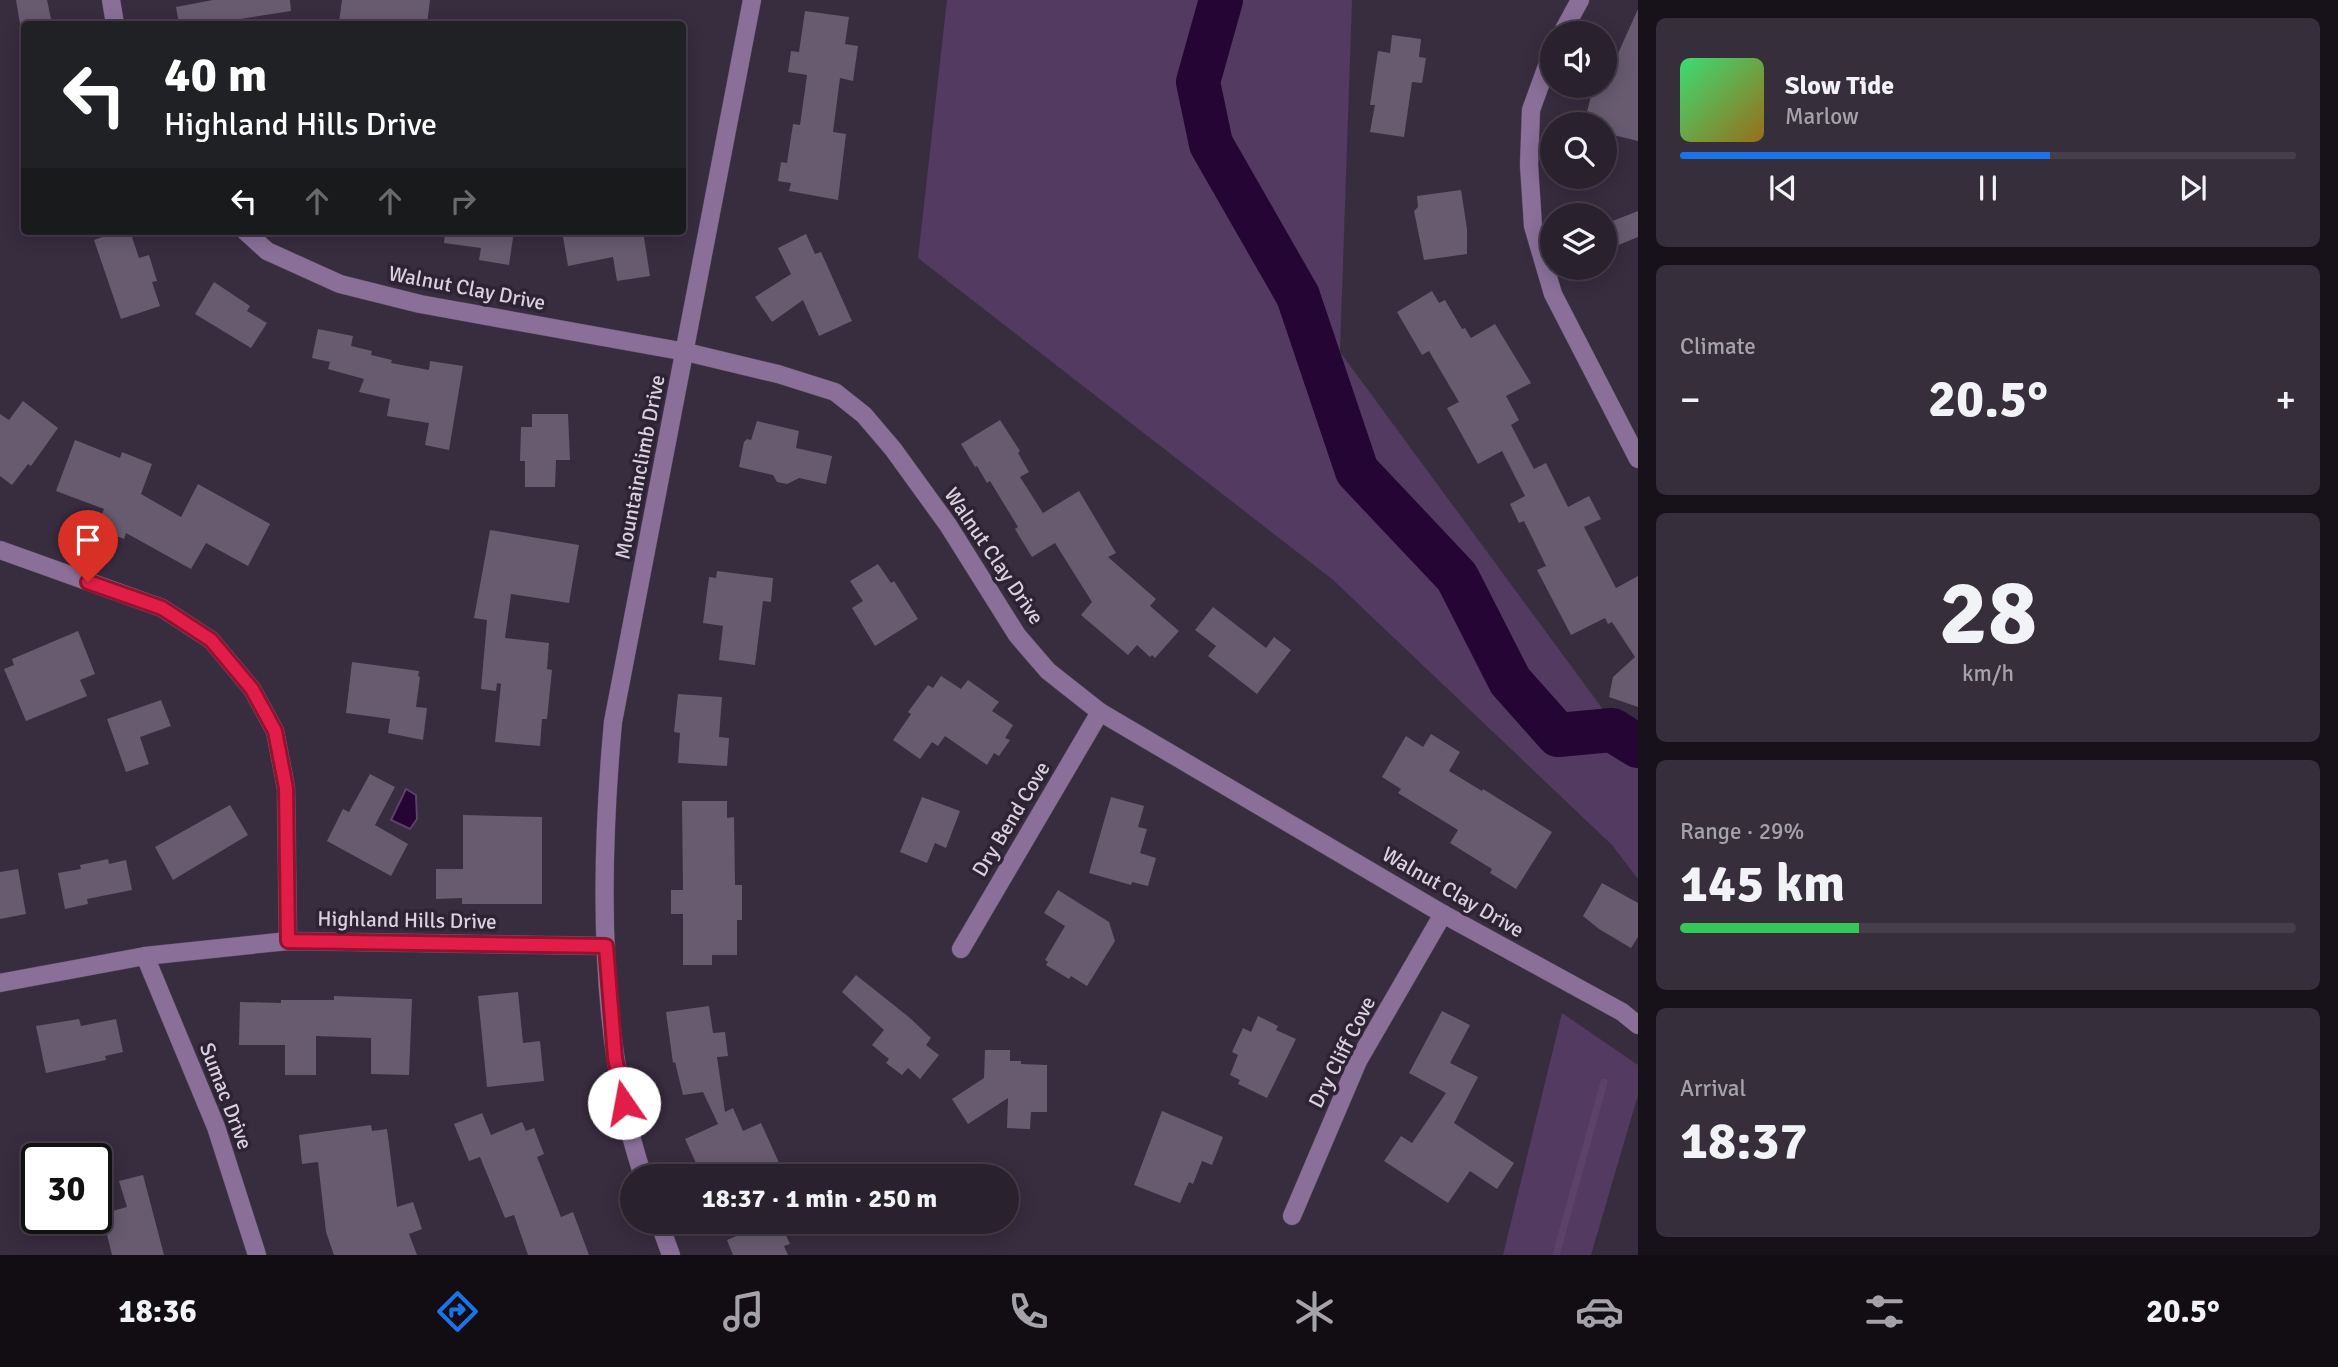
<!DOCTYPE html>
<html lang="en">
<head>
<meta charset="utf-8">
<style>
  body { margin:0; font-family:Signika,sans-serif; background:#362e3b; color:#f1f3f6; height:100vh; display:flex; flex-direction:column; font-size:26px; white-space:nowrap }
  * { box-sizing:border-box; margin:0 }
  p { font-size:23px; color:#a5a3aa }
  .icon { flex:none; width:38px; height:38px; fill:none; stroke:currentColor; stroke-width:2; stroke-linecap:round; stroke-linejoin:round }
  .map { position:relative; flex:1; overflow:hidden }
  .drawer { display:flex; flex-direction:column; gap:18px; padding:18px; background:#17121a; width:700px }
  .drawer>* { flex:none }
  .hud { position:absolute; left:21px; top:21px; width:665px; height:214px; border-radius:7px; box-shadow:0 4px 18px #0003,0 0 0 2px #463e4b; background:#202124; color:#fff; overflow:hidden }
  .buttons { position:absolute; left:1540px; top:21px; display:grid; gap:14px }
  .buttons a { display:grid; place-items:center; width:77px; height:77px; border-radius:50%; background:#2a212f; box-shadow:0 4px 18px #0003,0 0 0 2px #463e4b; font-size:35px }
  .speed { position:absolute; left:21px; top:1143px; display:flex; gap:14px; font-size:35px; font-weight:700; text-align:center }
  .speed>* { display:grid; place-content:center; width:91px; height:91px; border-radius:50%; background:#2a212f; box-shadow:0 4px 18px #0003,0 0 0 2px #463e4b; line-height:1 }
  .speed .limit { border:4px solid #111; border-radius:10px; background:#fff; color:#111 }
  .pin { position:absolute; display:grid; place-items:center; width:60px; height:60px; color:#fff; margin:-72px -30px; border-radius:50% 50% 50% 0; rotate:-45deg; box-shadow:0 0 7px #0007 }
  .pin .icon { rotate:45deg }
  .me { position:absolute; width:77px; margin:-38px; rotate:348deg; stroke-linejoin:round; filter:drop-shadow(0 0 5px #0008) }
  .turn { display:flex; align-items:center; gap:24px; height:147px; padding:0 28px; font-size:32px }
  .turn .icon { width:91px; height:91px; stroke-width:2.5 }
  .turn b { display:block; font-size:49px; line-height:60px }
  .lanes { display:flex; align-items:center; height:66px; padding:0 28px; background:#0003; justify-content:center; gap:35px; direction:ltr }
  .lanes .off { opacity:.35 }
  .big { font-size:52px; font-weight:700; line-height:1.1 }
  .drawer .widget { flex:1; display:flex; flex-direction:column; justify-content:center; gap:10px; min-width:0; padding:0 24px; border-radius:10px; background:#362e3b }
  .drawer .dial { align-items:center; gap:0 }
  .dial b { font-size:91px; line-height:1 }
  .song { display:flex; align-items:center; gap:21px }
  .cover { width:84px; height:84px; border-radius:10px; background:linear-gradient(135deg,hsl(140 70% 55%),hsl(40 70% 35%)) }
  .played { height:7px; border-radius:4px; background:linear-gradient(90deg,#1a73e8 60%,#463e4b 60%) }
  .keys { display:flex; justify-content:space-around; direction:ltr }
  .heat { display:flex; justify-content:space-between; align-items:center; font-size:38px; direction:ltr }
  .charge { height:10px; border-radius:5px; background:linear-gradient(90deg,#34c759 29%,#463e4b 0) }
  .trip { position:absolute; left:620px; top:1164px; width:399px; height:70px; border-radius:35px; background:#2a212f; box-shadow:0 4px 18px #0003,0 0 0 2px #463e4b; font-weight:700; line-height:70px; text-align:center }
  .dock { display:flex; height:112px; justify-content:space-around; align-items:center; background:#110d13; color:#a5a3aa }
  .dock .icon { width:49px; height:49px }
  .dock .selected { color:#1a73e8 }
  .dock b { font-size:32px; color:#f1f3f6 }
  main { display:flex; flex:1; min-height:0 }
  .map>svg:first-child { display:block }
  .green { fill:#533a60 }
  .water { fill:#250533; stroke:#5b4266; stroke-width:2 }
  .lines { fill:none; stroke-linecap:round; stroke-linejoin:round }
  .stream { stroke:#5b4266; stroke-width:7 }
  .river { stroke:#250533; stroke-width:44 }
  .building { fill:#685b70 }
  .minor-casing { stroke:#554a5b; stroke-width:19 }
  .minor { stroke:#8a7099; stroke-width:18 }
  .route-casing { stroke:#92132f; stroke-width:18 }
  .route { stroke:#e11d48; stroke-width:12 }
  .labels { text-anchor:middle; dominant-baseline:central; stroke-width:7; stroke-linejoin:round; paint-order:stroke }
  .street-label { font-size:21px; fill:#d9d1dd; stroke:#2e2235 }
</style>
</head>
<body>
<main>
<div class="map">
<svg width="1638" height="1255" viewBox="0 0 1638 1255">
  <rect width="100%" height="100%" fill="#382c3f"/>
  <!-- green -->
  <g class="green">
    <polygon points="947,0 1352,0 1340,352 1638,757 1638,879 1612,845 1332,579 918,258"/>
    <polygon points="1562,1013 1638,1065 1638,1095 1591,1255 1503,1255"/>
  </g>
  <!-- water -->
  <polygon class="water" points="406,789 416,795 417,819 410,829 391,820"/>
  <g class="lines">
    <!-- stream -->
    <polyline class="stream" points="1556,1255 1604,1082"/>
    <!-- river -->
    <polyline class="river" points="1221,0 1198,82 1211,144 1298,296 1357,471 1457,577 1510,681 1558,735 1612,730 1638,746"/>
  </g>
  <!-- building -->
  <g class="building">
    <polygon points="16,0 47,0 51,19 41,21 42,24 20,24"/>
    <polygon points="213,0 290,0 291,11 209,24 179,24 176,7"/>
    <polygon points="342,0 430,0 427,24 360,24 339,22"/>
    <polygon points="1638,9 1638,141 1605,133 1605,124 1584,124 1591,96 1594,97 1596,86 1605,86 1605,57 1616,58"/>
    <polygon points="805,11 849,17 845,44 858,46 853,81 840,78 833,132 846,134 838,200 789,191 791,183 778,181 781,162 787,163 793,124 800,125 807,75 788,72 791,51 799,52"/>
    <polygon points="1392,35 1421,39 1419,57 1426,58 1422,83 1412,82 1404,137 1370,132 1375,105 1370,105 1378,51 1390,53"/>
    <polygon points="1461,190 1467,229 1467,254 1424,260 1414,211 1418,207 1417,196"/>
    <polygon points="1638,211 1638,237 1611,248 1605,224"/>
    <polygon points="119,231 130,231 139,258 149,255 157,281 152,282 160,306 121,319 94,240"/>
    <polygon points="445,231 514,231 509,265 479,260 481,248 444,243"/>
    <polygon points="562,231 643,231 650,276 617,281 613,257 568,266"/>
    <polygon points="806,234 815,254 821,252 852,321 819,336 803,300 772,322 755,297 791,274 778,248"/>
    <polygon points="214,282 250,306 247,311 267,323 251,348 195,314"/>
    <polygon points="1432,291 1439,303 1445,300 1462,329 1465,328 1471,338 1495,324 1531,383 1506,396 1519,420 1511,425 1534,469 1546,463 1568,507 1589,496 1601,519 1584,527 1616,588 1638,576 1638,707 1609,697 1613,677 1635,657 1612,622 1608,624 1605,618 1571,635 1537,570 1546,566 1524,521 1519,523 1510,504 1525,496 1502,451 1478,464 1447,408 1459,402 1429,351 1422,355 1397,312"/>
    <polygon points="318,329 353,336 351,346 372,351 371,355 392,360 391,363 429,370 430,361 463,366 449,450 425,445 429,423 387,416 390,399 359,392 364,379 328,369 330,362 312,358"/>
    <polygon points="23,401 58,428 31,466 28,464 12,485 0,476 0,414 9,420"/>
    <polygon points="532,414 568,414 570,460 556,460 555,487 525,487 525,461 520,461 521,427 532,427"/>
    <polygon points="1000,420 1020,451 1018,453 1029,472 1020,477 1043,513 1079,491 1116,553 1108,557 1156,599 1150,606 1179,631 1155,658 1152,655 1150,657 1137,645 1128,655 1081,615 1092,602 1055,543 1032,557 1015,529 1018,527 990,481 987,483 977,466 975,467 961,444"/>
    <polygon points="757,421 799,431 796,448 832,456 826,484 799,478 787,484 777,482 773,475 739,467 744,442 747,439 751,440"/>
    <polygon points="75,440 120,458 122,452 152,464 141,494 181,517 198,484 270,524 248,566 206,543 191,569 126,533 124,539 96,528 104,509 56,491"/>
    <polygon points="490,530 579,545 569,603 511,594 505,638 549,643 547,669 552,670 547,719 542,719 540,746 495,742 501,684 497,683 496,691 481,689 487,620 474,618"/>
    <polygon points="878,564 891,583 894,581 918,619 875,646 852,608 863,601 850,581"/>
    <polygon points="717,571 773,578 771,602 763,601 755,665 719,660 723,626 703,623 709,577 716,578"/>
    <polygon points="1213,607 1266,648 1274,637 1291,650 1257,694 1208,656 1216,646 1195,630"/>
    <polygon points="78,631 95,674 80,680 87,696 26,721 4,669 14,665 12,659"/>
    <polygon points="352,662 419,671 418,676 420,677 416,707 427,708 423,740 388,733 390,719 346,713"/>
    <polygon points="941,676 961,689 968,680 999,702 992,711 1013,725 1005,738 1010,740 999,756 994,753 987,765 945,736 938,746 932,742 920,759 893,740 911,714 908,712 928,685 933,688"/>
    <polygon points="678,694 722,697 719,737 729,738 727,766 678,763 680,733 674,732"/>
    <polygon points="161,700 171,726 140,737 149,764 126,772 107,719"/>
    <polygon points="1431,734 1460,752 1449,771 1482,791 1483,789 1552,832 1516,889 1490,873 1492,869 1450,843 1458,830 1398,793 1401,789 1382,777 1406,736 1423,747"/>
    <polygon points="370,774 395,787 375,825 408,844 391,876 327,841 343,809 349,812"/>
    <polygon points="922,797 960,811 946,848 935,843 927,863 900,852"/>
    <polygon points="1111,797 1144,806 1138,827 1147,829 1140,853 1156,858 1148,886 1132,882 1131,885 1089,873"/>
    <polygon points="682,801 727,801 727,818 734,817 735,885 742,885 742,920 737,920 737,955 712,955 712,965 683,965 683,914 671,914 671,890 683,890"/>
    <polygon points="230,805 248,835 173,880 155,847"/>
    <polygon points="463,815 542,817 542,904 462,904 462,898 436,899 436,869 463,869"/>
    <polygon points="108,859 109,864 126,860 132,890 87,899 88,904 65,909 58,873 81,869 80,865"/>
    <polygon points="18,869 26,914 0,919 0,872"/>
    <polygon points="1602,883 1638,903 1638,937 1631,948 1599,929 1583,916"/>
    <polygon points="1058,890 1109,922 1115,941 1087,986 1071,976 1069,979 1046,965 1048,962 1045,960 1065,926 1044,913"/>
    <polygon points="856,975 910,1018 931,1038 926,1045 939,1055 920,1079 908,1068 902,1075 886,1063 889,1059 872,1045 884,1030 842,992"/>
    <polygon points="518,992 523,1043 540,1041 544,1081 487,1087 478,996"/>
    <polygon points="334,996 412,999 409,1075 371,1074 371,1038 316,1036 316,1075 285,1075 285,1045 239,1045 240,1002 281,1003 281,1000 334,1000"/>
    <polygon points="709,1006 713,1033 725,1032 728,1056 717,1057 725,1112 733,1108 743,1131 761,1123 785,1176 702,1176 685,1139 718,1124 703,1092 683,1095 675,1062 673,1063 666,1012"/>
    <polygon points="1442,1011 1470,1025 1450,1063 1478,1077 1454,1123 1514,1163 1497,1189 1470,1171 1448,1203 1384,1161 1401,1136 1412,1143 1446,1093 1409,1073"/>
    <polygon points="1258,1016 1278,1026 1276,1030 1296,1039 1267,1098 1238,1084 1240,1080 1230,1075 1238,1055 1232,1052 1243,1028 1251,1032"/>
    <polygon points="79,1019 81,1026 116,1019 123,1052 105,1056 106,1060 46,1073 36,1026"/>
    <polygon points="985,1050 1010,1050 1010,1061 1021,1061 1021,1064 1047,1065 1047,1112 1031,1112 1030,1129 1007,1128 1008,1098 968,1124 952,1099 984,1078"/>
    <polygon points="1162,1111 1223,1137 1212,1165 1202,1161 1193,1184 1189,1182 1180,1203 1134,1185"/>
    <polygon points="482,1113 491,1135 522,1122 526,1131 534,1128 544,1154 537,1157 561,1217 573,1212 589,1255 528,1255 514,1215 505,1218 480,1157 469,1161 454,1124"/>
    <polygon points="371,1125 372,1131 387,1129 397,1207 413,1202 422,1229 409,1234 417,1255 334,1255 326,1232 318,1162 302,1164 299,1135"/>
    <polygon points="143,1175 164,1255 112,1255 102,1214 127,1207 119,1181"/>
    <polygon points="769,1222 780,1222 790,1244 784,1246 788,1255 733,1255 727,1240"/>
  </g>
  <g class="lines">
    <defs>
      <g id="minor">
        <polyline points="111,0 115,24"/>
        <polyline points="1562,33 1580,0"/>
        <polyline points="1552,52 1531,110 1529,165 1533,226 1553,294 1638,459"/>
        <polyline points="245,231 267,251 340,284 420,304 686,352 778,374 835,392 864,415 893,449 948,525 1017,635 1048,671 1100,712 1443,914 1622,1012 1638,1025"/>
        <polyline points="0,550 162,608 211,640 252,689 275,731 286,788 288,941"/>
        <polyline points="961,949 1100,712"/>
        <polyline points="145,956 216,1127 257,1255"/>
        <polyline points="0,983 145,956 288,941 606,946"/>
        <path d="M643 1176C597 1040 600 863 613 722L752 0"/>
        <polyline points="1292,1216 1358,1061 1443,914"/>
        <polyline points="659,1222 671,1255"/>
      </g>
    </defs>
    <!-- minor casing -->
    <use href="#minor" class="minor-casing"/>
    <!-- minor -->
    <use href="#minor" class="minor"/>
  </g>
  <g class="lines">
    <defs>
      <polyline id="route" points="88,582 162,608 211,640 252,689 275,731 286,788 288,941 606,946 615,1058 624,1103"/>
    </defs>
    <!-- route casing -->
    <use href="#route" class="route-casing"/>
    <!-- route -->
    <use href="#route" class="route"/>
  </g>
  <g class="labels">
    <!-- street labels -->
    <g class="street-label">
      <text transform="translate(467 288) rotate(11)">Walnut Clay Drive</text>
      <text transform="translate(640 467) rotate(-79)">Mountainclimb Drive</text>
      <text transform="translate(994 556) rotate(56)">Walnut Clay Drive</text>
      <text transform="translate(1011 819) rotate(-59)">Dry Bend Cove</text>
      <text transform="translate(1453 892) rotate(30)">Walnut Clay Drive</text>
      <text transform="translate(407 920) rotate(1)">Highland Hills Drive</text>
      <text transform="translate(1342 1052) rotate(-63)">Dry Cliff Cove</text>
      <text transform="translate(226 1096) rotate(69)">Sumac Drive</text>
    </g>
  </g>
</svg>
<div class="buttons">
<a><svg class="icon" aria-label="sound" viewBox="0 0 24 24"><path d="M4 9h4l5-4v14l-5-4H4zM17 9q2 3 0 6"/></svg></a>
<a><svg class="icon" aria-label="search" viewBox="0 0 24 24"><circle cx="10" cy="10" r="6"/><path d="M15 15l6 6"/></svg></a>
<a><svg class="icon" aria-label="layers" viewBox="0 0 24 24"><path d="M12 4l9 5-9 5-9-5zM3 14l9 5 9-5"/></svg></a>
</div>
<div class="speed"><div class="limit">30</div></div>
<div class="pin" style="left:88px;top:582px;background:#d93025"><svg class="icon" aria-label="arrive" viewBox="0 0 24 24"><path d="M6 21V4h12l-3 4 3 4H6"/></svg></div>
<svg class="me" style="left:624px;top:1103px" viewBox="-20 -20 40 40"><circle r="19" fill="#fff"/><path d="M0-13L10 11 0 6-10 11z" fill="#e11d48"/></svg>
<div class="trip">18:37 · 1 min · 250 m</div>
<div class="hud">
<div class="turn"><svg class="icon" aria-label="left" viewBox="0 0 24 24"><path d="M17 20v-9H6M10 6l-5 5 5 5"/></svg><div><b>40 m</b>Highland Hills Drive</div></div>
<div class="lanes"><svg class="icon" aria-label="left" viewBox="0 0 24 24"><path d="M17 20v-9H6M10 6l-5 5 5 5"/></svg><svg class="icon off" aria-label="ahead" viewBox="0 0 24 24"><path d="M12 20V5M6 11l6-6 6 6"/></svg><svg class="icon off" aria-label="ahead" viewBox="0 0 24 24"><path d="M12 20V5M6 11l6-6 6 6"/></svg><svg class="icon off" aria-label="right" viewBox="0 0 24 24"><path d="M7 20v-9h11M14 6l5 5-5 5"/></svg></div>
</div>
</div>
<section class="drawer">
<div class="widget">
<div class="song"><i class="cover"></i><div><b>Slow Tide</b><p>Marlow</p></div></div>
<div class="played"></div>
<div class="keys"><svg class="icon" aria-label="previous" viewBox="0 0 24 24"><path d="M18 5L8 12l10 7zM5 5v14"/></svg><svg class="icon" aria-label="pause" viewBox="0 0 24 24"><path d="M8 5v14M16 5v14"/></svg><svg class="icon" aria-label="next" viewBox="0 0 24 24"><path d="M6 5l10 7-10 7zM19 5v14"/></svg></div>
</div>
<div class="widget"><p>Climate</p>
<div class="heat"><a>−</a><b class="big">20.5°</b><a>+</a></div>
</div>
<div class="widget dial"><b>28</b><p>km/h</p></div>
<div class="widget"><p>Range · 29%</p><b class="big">145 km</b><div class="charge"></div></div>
<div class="widget"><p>Arrival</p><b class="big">18:37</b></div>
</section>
</main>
<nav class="dock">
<b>18:36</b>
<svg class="icon selected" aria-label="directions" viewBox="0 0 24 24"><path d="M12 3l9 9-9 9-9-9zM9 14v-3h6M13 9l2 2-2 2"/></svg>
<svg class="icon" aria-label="music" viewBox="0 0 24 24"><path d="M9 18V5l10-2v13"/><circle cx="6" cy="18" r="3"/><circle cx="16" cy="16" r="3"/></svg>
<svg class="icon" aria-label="phone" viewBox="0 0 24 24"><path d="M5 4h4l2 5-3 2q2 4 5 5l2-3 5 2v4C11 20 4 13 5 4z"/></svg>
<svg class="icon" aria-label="climate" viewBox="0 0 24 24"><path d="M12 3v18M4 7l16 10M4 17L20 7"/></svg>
<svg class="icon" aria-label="car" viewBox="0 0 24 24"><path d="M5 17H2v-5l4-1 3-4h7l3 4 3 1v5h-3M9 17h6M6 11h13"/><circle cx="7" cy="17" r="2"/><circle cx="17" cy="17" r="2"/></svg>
<svg class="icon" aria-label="filters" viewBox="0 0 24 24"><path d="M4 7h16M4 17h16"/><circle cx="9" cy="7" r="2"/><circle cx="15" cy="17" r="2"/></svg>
<b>20.5°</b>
</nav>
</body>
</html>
